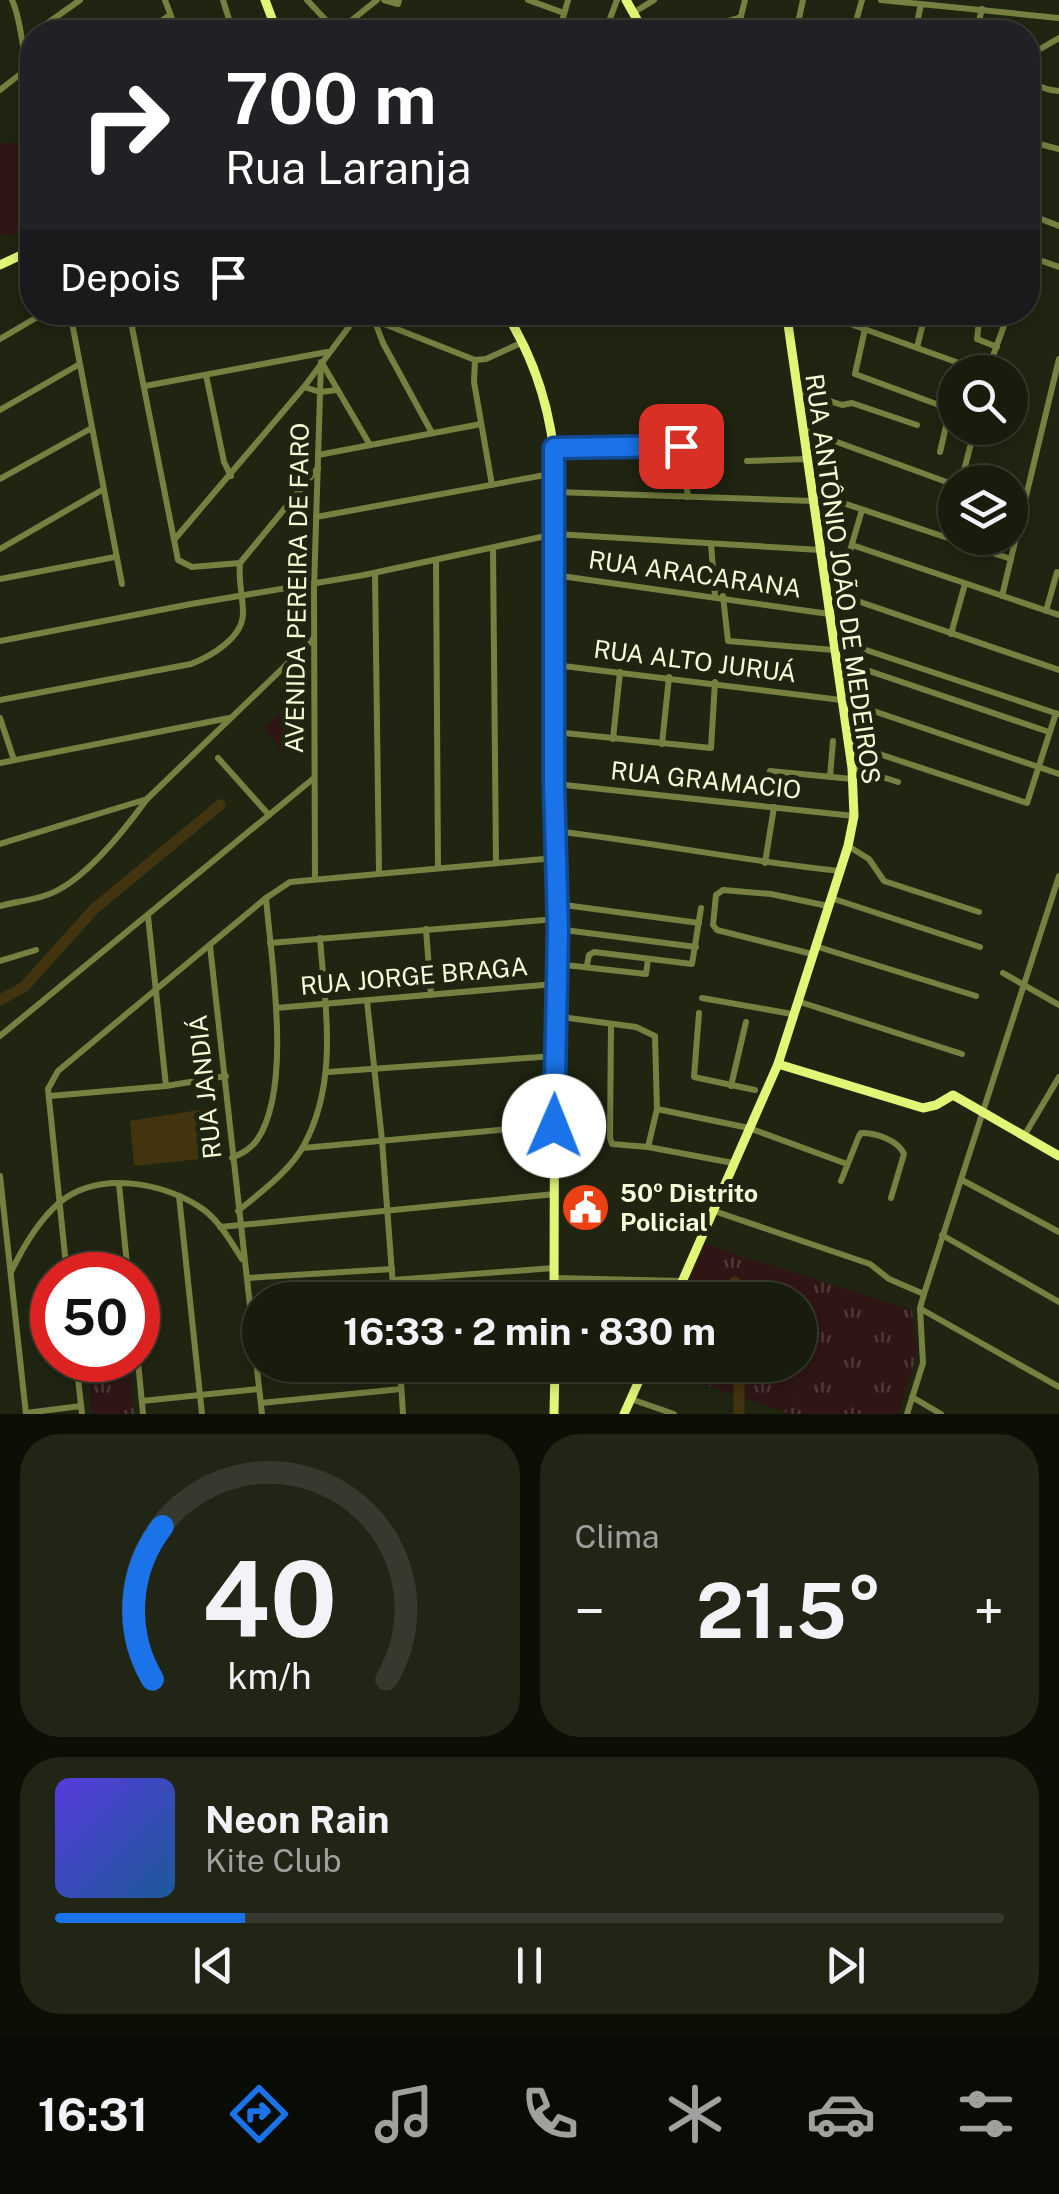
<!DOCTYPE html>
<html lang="pt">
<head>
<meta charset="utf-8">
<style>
  body { margin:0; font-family:"Public Sans",sans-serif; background:#202516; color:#f1f3f6; height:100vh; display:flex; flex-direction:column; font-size:38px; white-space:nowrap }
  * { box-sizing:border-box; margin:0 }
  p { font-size:32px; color:#9ea19d }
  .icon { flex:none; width:55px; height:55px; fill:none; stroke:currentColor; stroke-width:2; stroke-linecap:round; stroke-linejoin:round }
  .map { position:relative; height:1414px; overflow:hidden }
  .details { display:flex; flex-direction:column; gap:20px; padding:20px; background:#0d0f07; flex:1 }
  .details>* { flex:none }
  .top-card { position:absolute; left:20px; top:20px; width:1020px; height:305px; border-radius:40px; box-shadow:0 5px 15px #0003,0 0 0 2px #363a2e; background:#202124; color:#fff; overflow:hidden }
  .tools { position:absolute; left:938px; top:355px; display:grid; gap:20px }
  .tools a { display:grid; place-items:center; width:90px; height:90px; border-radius:50%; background:#171c0d; box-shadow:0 5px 15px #0003,0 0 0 2px #363a2e; font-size:50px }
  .speed { position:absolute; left:30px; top:1252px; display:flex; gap:20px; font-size:50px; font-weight:700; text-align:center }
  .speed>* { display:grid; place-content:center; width:130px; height:130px; border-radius:50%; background:#171c0d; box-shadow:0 5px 15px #0003,0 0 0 2px #363a2e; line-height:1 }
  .speed .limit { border:15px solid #d22; background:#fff; color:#111 }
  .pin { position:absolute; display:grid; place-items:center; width:85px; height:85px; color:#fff; margin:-42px; border-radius:20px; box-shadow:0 5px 15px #0006 }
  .me { position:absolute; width:110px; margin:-55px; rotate:1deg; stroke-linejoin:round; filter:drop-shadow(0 0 8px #0008) }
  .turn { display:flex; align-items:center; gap:35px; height:210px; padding:0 40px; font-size:45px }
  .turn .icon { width:130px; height:130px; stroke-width:2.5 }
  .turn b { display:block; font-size:70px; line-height:85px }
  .then { display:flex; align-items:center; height:95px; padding:0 40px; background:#0003; gap:20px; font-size:38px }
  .big { font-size:75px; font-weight:700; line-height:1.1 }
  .details .widget { flex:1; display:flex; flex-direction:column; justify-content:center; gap:15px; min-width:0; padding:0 35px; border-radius:40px; background:#202516 }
  .details .dial { align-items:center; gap:0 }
  .dial svg { height:260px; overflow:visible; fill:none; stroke:#363a2e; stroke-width:7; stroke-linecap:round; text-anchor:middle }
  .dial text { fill:#f1f3f6; stroke:none }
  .song { display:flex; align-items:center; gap:30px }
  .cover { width:120px; height:120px; border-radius:15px; background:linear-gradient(135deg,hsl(250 70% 55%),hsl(210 70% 35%)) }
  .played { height:10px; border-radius:5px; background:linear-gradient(90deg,#1a73e8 20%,#363a2e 20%) }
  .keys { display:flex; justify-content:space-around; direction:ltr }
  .heat { display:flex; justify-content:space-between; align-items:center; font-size:55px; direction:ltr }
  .details .tiles { flex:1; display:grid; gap:20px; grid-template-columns:1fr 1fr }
  .widget:last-child { grid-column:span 2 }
  .trip { position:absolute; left:242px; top:1282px; width:575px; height:100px; border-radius:50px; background:#171c0d; box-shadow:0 5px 15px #0003,0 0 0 2px #363a2e; font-weight:700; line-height:100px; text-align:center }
  .tabs { display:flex; height:160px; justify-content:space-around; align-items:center; background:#090b05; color:#9ea19d }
  .tabs .icon { width:70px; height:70px }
  .tabs .current { color:#1a73e8 }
  .tabs b { font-size:45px; color:#f1f3f6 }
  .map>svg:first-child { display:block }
  .park { fill:url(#park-tufts) }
  .garden { fill:#2f1614 }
  .water { fill:#41340e }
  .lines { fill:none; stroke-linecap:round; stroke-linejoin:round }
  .river { stroke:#41340e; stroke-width:11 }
  .street { stroke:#778040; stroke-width:6 }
  .secondary { stroke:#e3f577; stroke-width:9 }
  .route-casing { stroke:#114b97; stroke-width:25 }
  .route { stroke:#1a73e8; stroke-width:18 }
  .labels { text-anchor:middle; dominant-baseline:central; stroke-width:10; stroke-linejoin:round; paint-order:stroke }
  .street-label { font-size:25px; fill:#f4fcd8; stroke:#1f2511 }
  .poi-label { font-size:25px; font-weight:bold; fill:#f4fcd8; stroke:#1f2511; text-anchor:start }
</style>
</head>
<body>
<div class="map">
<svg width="1059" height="1414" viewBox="0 0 1059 1414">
  <defs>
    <pattern id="park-tufts" width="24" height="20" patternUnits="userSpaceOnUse" patternTransform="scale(2.5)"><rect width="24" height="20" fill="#2f1614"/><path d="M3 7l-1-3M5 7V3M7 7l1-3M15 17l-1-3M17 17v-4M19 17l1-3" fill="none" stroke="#4e3935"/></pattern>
  </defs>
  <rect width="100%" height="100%" fill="#1f2511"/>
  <!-- park -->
  <g class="park">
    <polygon points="705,1244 912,1310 917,1352 899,1414 792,1414 650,1366 800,1365 800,1300 680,1300"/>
    <polygon points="130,1371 134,1414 92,1414 88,1374"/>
  </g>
  <!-- garden -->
  <g class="garden">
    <polygon points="20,142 26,234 0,235 0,144"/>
    <polygon points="279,715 299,740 283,753 263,727"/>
  </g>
  <!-- water -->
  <polygon class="water" points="217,1107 219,1157 134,1166 130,1121"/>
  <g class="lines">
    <!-- river -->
    <g class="river">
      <polyline points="0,1000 24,987 94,909 220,805"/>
      <polyline points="733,1300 735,1282"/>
      <polyline points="739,1365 739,1414"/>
    </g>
    <!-- street -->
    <g class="street">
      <path d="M12 0C23 23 21 58 32 75"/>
      <polyline points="165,0 177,32"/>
      <polyline points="223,0 233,32"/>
      <polyline points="307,0 337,32 377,0"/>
      <polyline points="384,0 398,4 399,0"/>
      <polyline points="528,0 564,13"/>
      <polyline points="881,0 1059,18"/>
      <polyline points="633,13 654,0"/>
      <polyline points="35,32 80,0"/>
      <polyline points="145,32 170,15"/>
      <polyline points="240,32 273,25"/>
      <polyline points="565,32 563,18 568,0"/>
      <polyline points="605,32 617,0"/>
      <polyline points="692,32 741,17"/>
      <polyline points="737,32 745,0"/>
      <polyline points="796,32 803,0"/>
      <polyline points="853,32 862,0"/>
      <polyline points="915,32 921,4"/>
      <polyline points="976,32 982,9"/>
      <path d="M1059 38 1035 52 1028 69C1031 85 1043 90 1059 91"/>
      <polyline points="0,90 28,68"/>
      <polyline points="1028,141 1059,149"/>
      <polyline points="1028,214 1059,226"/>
      <polyline points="1028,256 1059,267"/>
      <polyline points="70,312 122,584"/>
      <polyline points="129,312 178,560 192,567 240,563"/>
      <polyline points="980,312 977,339 997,347"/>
      <polyline points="359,314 475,360 486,359 523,342"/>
      <polyline points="789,314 842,321 984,372"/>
      <polyline points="375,322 383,343 432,433"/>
      <polyline points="132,325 198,312"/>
      <polyline points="865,329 855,374 950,409"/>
      <polyline points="0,339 46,312"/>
      <polyline points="917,347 926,312"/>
      <polyline points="475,360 474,382 492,485"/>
      <polyline points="322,363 370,445"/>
      <polyline points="987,372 1009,312"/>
      <polyline points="206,375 224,462 231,476"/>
      <polyline points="145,386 327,352"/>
      <polyline points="304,387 320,392 338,390"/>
      <polyline points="797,390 842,405 852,403 917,425"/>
      <polyline points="0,410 78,365"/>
      <polyline points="804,430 955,485"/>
      <polyline points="554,448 681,446 688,497"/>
      <polyline points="940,452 955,387"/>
      <polyline points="318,455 481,424"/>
      <polyline points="747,461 807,459"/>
      <polyline points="0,479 90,429"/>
      <polyline points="961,482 975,428"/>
      <polyline points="556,492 813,501"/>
      <polyline points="813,493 1011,559"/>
      <polyline points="954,508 955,503"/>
      <polyline points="316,517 556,473"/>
      <polyline points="174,540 304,387 360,312"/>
      <polyline points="711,544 715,595"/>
      <polyline points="852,545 1059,615"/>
      <polyline points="0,549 102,490"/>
      <polyline points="493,549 496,862"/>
      <polyline points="436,560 438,868"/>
      <polyline points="240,563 318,468"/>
      <polyline points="375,573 379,872"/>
      <polyline points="554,575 829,614"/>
      <polyline points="0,579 115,557"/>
      <polyline points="837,594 1059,670"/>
      <polyline points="723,596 728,641 834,650"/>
      <polyline points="1002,596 1059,359"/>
      <polyline points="829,605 836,598 862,510"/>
      <polyline points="1046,611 1057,572"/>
      <polyline points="951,634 965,584"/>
      <polyline points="833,639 1058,714"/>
      <polyline points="0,641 191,604 364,575 555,534 820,550"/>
      <polyline points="837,660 1049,732"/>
      <polyline points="555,665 841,700 1059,774"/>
      <path d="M0 700 191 664C211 656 243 638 243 613 243 596 238 581 240 563"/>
      <polyline points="0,718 14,760"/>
      <polyline points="554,732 711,748 715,682"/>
      <polyline points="613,739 620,672"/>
      <polyline points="662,744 669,677"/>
      <polyline points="849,744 1027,803 1056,713"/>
      <polyline points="218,758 269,815"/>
      <polyline points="0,763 229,718"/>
      <polyline points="853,768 898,782"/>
      <polyline points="770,771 852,779"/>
      <polyline points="830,777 833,741"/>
      <polyline points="555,784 854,816"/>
      <path d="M555 831C651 842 744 861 840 871"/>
      <polyline points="0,844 147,799 313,639"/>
      <polyline points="848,846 869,859 884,881 979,912"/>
      <polyline points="765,863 774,807"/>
      <polyline points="315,878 314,588 321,362"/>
      <polyline points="831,898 980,947"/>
      <polyline points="557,904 699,923"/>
      <path d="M0 906C19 901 43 899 60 889 92 871 126 828 147 799"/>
      <polyline points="148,916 166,1086"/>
      <polyline points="426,929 431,995"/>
      <polyline points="557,929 696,947"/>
      <polyline points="270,943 557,919"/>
      <polyline points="210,946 262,1414"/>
      <polyline points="815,946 976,996"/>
      <polyline points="812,954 717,930 713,925 716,895 723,890 771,894 828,906"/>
      <polyline points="0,961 36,950"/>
      <polyline points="556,964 646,974 648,959"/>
      <polyline points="587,965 589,955 594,952 692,964 701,908"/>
      <polyline points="1003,973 1059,1005"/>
      <polyline points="702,998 792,1014"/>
      <polyline points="367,1001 382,1140 394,1300"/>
      <polyline points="797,1001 962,1054"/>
      <polyline points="276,1008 555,984"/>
      <polyline points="699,1013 694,1077 755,1090"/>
      <polyline points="554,1016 636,1027 655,1036 657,1109 648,1147"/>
      <polyline points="611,1024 610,1138 612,1144 648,1147 733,1163"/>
      <polyline points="0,1036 314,778"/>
      <polyline points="328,1072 555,1056"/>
      <polyline points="731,1086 746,1022"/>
      <polyline points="50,1096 166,1086 226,1076"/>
      <polyline points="657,1109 749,1128 847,1164"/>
      <polyline points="1024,1136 1059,1077"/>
      <polyline points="303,1148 554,1125"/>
      <path d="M232 1158C242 1153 251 1149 257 1140 293 1088 271 959 266 898"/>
      <polyline points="0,1176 26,1414"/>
      <polyline points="962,1180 1059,1232"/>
      <path d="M841 1181 859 1136 861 1133C876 1133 898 1140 904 1154L891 1198"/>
      <polyline points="119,1184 128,1275"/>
      <polyline points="179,1196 202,1414"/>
      <path d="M238 1211C261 1192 290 1171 304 1145 339 1080 325 1008 320 938"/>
      <polyline points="714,1211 870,1264 889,1279 924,1294"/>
      <polyline points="220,1227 555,1194"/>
      <polyline points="638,1231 703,1232"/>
      <polyline points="942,1235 1059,1302"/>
      <path d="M11 1272C23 1247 38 1221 59 1203 98 1170 166 1182 204 1210 220 1222 231 1242 242 1259"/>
      <polyline points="67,1275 48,1089 58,1071 266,898 290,882 555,858"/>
      <polyline points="247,1278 392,1269"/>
      <polyline points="554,1278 683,1281"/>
      <polyline points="393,1280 554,1268"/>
      <polyline points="921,1309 1059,1387"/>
      <polyline points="76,1360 82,1414"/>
      <polyline points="138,1361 143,1414"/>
      <polyline points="400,1365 403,1414"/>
      <polyline points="648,1365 681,1376"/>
      <polyline points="77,1368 138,1363"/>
      <polyline points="912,1397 941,1414"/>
      <polyline points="631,1399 674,1414"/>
      <polyline points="142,1401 259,1389"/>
      <polyline points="261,1403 401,1389"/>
      <polyline points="26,1413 81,1406"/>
      <polyline points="907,1414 923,1363 920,1308 924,1294 1059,876"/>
    </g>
    <!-- secondary -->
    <g class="secondary">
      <polyline points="265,0 277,32"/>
      <polyline points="626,0 644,32"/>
      <polyline points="0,265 32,250"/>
      <path d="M505 312C537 362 552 414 556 473L554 1300"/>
      <polyline points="778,1064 923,1108 936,1105 953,1095 1059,1156"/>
      <polyline points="674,1300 778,1064 848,846 854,816 852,768 788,324 781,312"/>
      <polyline points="554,1414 555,1365"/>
      <polyline points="624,1414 646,1365"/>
    </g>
  </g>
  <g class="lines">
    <defs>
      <polyline id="route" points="554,1126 558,929 554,784 554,448 681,446"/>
    </defs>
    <!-- route casing -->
    <use href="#route" class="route-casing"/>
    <!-- route -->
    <use href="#route" class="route"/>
  </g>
  <!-- icons -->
  <defs>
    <symbol id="civic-disc" viewBox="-11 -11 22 22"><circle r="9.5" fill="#ed4113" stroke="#1f2511"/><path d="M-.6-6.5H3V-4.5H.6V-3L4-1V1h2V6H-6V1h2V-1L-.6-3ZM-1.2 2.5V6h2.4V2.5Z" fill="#fff"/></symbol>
  </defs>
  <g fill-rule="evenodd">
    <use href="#civic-disc" x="558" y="1180" width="55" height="55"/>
  </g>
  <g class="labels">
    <!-- street labels -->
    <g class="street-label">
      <text transform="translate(695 574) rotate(8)">RUA ARACARANA</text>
      <text transform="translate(843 579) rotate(82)">RUA ANTÔNIO JOÃO DE MEDEIROS</text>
      <text transform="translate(297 588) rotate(-89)">AVENIDA PEREIRA DE FARO</text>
      <text transform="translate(695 661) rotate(7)">RUA ALTO JURUÁ</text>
      <text transform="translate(706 780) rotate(6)">RUA GRAMACIO</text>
      <text transform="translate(414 976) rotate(-5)">RUA JORGE BRAGA</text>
      <text transform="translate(205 1087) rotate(-96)">RUA JANDIÁ</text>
    </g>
    <!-- poi labels -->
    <g class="poi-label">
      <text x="620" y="1193">50º Distrito<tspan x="620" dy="29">Policial</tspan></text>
    </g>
  </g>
</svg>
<div class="tools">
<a><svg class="icon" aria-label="search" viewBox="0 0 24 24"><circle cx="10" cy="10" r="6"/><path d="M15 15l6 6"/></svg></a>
<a><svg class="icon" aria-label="layers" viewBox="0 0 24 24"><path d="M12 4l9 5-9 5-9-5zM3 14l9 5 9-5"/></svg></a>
</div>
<div class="speed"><div class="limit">50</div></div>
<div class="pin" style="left:681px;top:446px;background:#d93025"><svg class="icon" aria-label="arrive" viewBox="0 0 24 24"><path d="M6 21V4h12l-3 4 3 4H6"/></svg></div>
<svg class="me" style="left:554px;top:1126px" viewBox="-20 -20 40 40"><circle r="19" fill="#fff"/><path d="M0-13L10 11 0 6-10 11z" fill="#1a73e8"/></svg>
<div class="trip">16:33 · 2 min · 830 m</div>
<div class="top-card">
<div class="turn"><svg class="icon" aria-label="right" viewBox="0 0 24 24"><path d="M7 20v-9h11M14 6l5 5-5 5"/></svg><div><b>700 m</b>Rua Laranja</div></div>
<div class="then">Depois<svg class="icon" aria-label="arrive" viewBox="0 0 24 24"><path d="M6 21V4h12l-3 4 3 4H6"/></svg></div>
</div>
</div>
<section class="details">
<div class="tiles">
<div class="widget dial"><svg viewBox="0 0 100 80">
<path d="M14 69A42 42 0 1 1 86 69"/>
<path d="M14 69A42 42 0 0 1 17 22" stroke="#1a73e8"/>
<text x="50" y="56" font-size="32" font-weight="700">40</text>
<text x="50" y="72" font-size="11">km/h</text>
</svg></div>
<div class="widget"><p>Clima</p>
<div class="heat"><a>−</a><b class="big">21.5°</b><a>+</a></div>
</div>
<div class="widget">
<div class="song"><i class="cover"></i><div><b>Neon Rain</b><p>Kite Club</p></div></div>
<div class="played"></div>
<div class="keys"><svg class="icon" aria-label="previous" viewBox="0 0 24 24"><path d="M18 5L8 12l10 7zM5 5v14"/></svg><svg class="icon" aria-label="pause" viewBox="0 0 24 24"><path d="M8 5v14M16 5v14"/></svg><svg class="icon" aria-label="next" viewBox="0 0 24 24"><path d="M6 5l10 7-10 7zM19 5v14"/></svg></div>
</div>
</div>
</section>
<nav class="tabs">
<b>16:31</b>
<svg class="icon current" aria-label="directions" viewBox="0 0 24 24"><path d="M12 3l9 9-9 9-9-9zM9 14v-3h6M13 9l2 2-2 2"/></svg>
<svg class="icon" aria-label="music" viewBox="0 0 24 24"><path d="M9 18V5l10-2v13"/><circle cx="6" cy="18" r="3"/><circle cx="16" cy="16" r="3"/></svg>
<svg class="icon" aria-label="phone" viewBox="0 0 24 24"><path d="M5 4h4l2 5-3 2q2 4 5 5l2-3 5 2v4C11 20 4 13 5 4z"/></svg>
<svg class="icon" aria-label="climate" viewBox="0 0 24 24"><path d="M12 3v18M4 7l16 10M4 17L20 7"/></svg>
<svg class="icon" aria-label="car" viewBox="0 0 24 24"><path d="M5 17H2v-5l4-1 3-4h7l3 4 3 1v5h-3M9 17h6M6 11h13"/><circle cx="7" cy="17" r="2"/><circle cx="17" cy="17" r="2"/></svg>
<svg class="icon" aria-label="filters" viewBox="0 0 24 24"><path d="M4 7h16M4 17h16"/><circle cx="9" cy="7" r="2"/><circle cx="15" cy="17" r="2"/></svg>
</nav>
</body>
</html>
